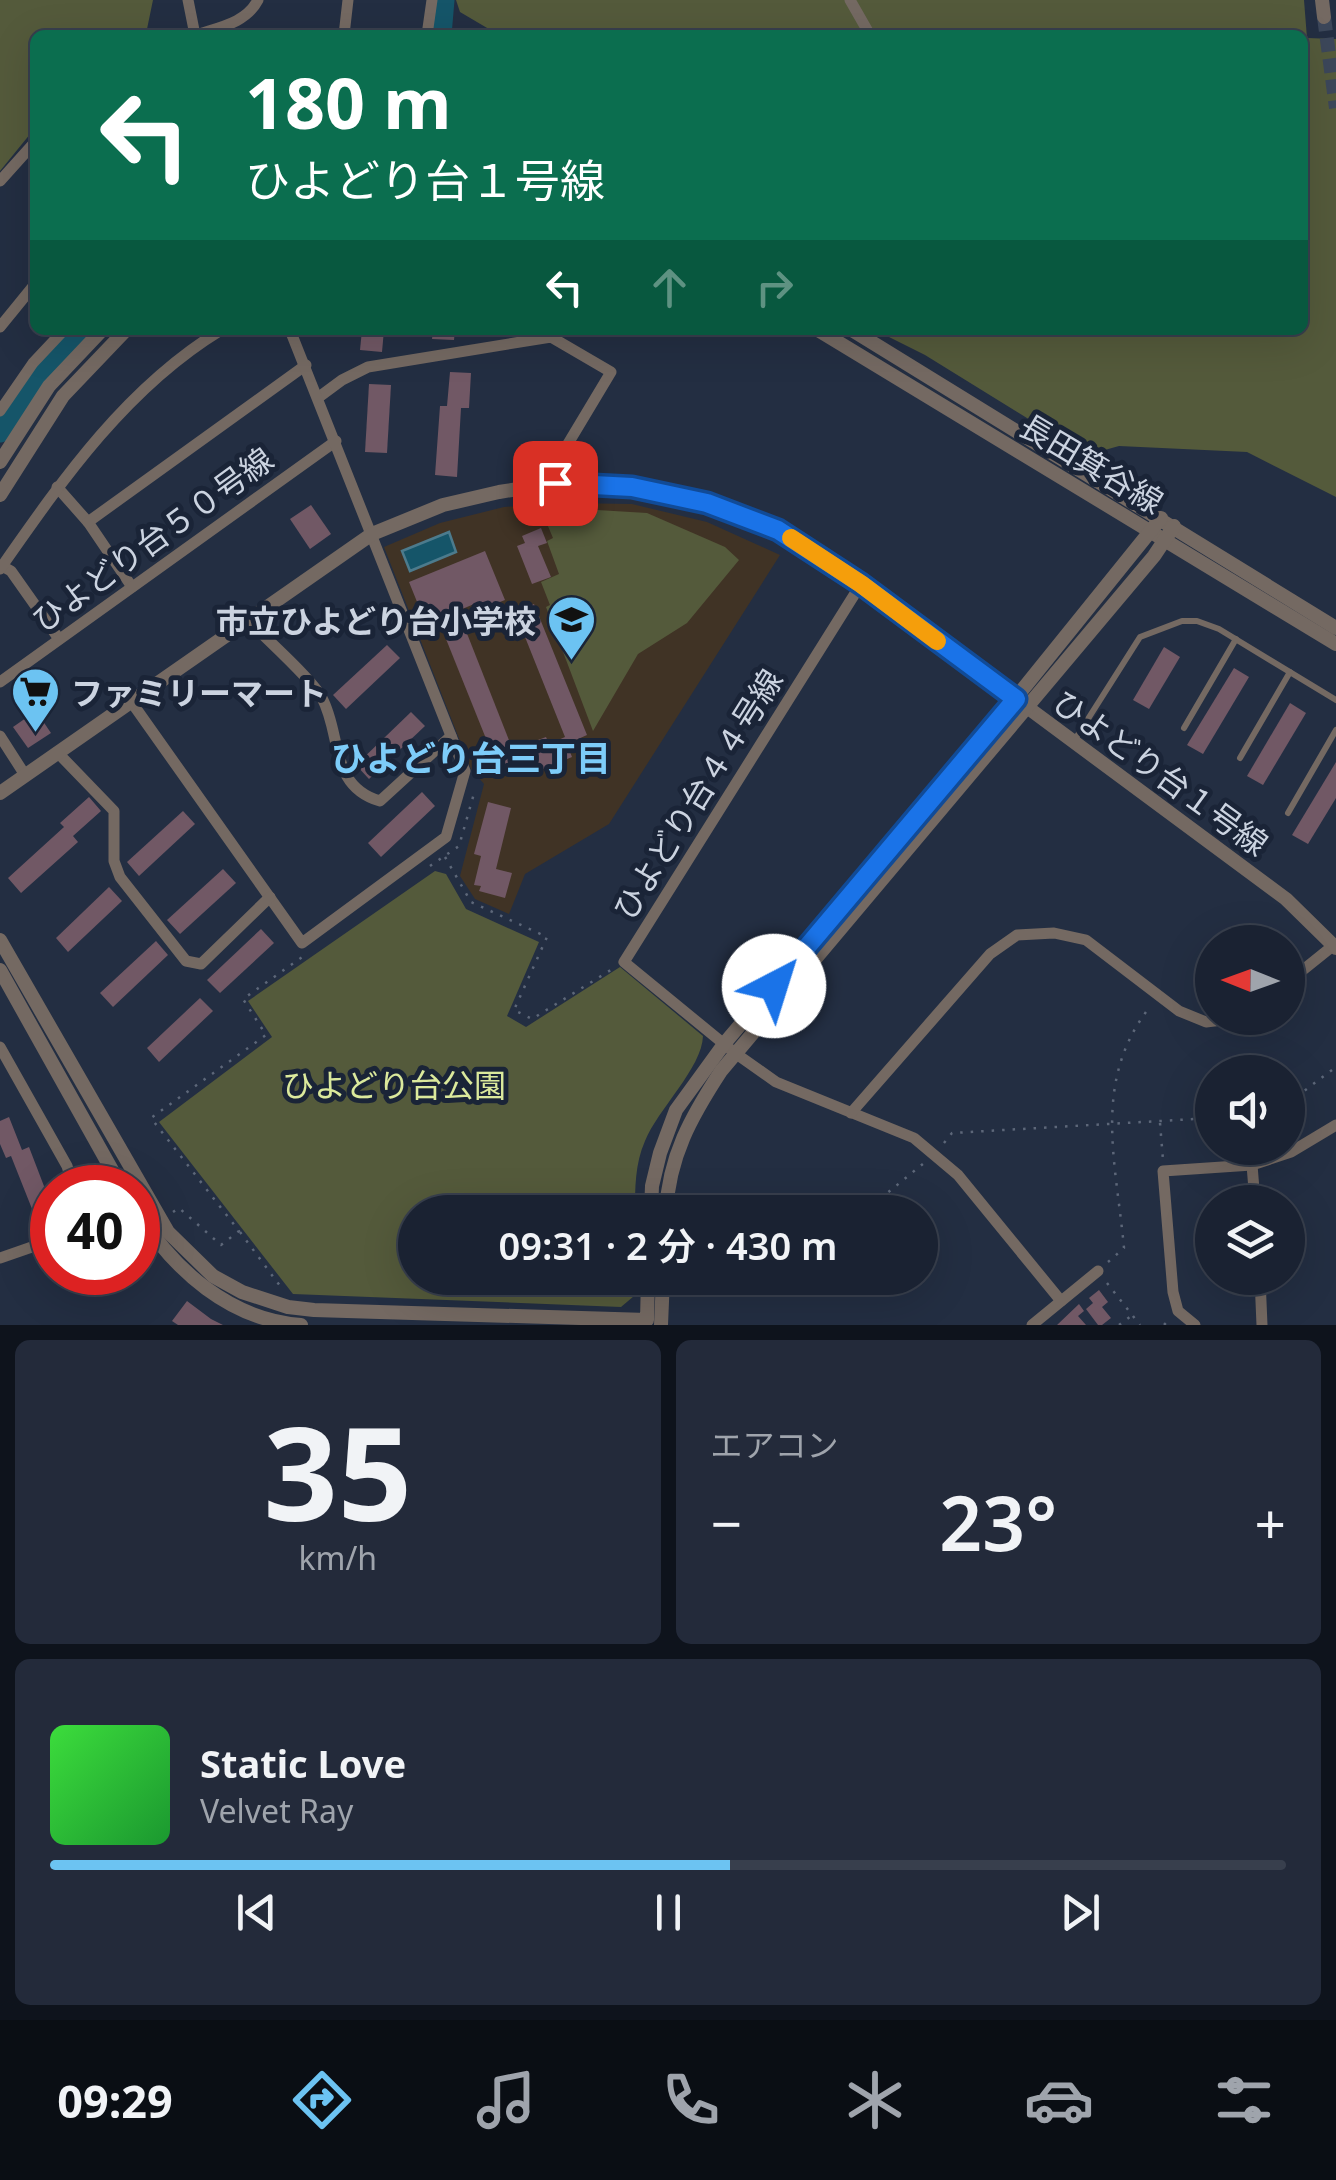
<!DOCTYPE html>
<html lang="ja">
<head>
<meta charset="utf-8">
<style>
  body { margin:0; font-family:"Noto Sans","Noto Sans JP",sans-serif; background:#232a3a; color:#f1f3f6; height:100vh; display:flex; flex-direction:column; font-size:38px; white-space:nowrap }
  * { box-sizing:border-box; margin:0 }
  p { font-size:32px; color:#9fa4ac }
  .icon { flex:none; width:55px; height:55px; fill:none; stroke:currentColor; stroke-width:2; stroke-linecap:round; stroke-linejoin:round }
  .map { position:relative; height:1325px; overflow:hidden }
  .sheet { display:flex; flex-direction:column; gap:15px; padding:15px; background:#0e131c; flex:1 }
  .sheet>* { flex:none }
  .hud { position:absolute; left:30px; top:30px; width:1278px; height:305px; border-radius:15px; box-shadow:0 10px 40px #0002,0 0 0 2px #383f4d; background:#0b6e4f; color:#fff; overflow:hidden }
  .needle { width:65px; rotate:271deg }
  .fabs { position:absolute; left:1195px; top:925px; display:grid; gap:20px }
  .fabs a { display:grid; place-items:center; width:110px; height:110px; border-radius:50%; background:#1a2232; box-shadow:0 10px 40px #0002,0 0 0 2px #383f4d; font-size:50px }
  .speed { position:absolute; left:30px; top:1165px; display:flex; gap:20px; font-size:50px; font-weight:700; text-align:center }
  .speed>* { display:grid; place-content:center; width:130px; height:130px; border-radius:50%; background:#1a2232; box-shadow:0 10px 40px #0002,0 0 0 2px #383f4d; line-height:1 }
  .speed .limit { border:15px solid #d22; background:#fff; color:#111 }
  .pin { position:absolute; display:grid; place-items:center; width:85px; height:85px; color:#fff; margin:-42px; border-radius:20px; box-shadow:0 5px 15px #0006 }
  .me { position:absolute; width:110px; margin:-55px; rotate:40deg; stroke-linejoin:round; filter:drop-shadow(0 0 8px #0008) }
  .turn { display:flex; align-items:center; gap:35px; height:210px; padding:0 50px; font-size:45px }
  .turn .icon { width:130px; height:130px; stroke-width:2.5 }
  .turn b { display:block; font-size:70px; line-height:85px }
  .lanes { display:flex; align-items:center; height:95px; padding:0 50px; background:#0003; justify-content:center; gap:50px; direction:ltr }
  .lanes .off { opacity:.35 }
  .big { font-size:75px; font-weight:600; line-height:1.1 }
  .sheet .card { flex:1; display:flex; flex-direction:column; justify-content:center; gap:15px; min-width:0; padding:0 35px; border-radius:15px; background:#232a3a }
  .sheet .dial { align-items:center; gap:0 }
  .dial b { font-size:130px; line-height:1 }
  .song { display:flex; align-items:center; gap:30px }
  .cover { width:120px; height:120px; border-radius:15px; background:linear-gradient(135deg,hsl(120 70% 55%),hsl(130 70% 35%)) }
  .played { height:10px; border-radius:5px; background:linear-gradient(90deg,#6cc3f2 55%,#383f4d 55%) }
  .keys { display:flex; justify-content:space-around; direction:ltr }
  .heat { display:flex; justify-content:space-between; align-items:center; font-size:55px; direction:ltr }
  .sheet .tiles { flex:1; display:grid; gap:15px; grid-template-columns:1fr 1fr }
  .card:last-child { grid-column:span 2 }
  .trip { position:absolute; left:398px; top:1195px; width:540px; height:100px; border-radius:50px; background:#1a2232; box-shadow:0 10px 40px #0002,0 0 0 2px #383f4d; font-weight:600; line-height:100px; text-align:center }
  .tabs { display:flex; height:160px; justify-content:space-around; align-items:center; background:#0a0e14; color:#9fa4ac }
  .tabs .icon { width:70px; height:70px }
  .tabs .active { color:#6cc3f2 }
  .tabs b { font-size:45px; color:#f1f3f6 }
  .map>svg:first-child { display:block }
  .education { fill:#403325 }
  .green { fill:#545a3b }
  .water { fill:#155569; stroke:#4c7b8d; stroke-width:2.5 }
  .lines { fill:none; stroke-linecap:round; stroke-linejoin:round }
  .river { stroke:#155569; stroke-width:25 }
  .building { fill:#715865 }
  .tertiary-tunnel { stroke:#3c475a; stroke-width:14; stroke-dasharray:14 7; stroke-linecap:butt }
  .path { stroke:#5d6779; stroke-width:2.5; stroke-dasharray:2.5 8; stroke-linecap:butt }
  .service { stroke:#746962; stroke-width:6 }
  .minor { stroke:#746962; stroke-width:11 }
  .tertiary { stroke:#746962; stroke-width:14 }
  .route-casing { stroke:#114b97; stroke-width:25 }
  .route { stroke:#1a73e8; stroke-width:18 }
  .slow { stroke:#f59e0b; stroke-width:18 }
  .labels { text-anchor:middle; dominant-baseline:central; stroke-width:10; stroke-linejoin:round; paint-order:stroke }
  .street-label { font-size:32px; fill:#cbd3e0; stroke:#1a2437 }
  .poi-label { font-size:32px; font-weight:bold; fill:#cbd3e0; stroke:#1a2437; text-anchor:end }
  .park-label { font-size:32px; fill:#dbe99c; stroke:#1a2437 }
  .neighbourhood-label { font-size:35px; font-weight:bold; fill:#7dccf9; stroke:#1a2437 }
</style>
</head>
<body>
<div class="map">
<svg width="1336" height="1325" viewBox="0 0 1336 1325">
  <rect width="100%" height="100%" fill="#232e42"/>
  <!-- education -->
  <polygon class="education" points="567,503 632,504 707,522 780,555 609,824 525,874 509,914 475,899 460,876 484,784 471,769 384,547 440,523 504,507"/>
  <!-- green -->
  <g class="green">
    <polygon points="0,0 153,0 147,29 141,35 35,35 35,128 0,171"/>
    <polygon points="456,0 1304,0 1307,38 1336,39 1336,497 1247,452 1119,446 1087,455 925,355 875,330 1302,330 1302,35 499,35 460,12"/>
    <polygon points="547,507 647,513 725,547 739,560 687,623 638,654 593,731 546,607 550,605 541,582 559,574 547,541 553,538 542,512"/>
    <path d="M435 871 446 874 466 909 539 942 507 1016 526 1027 620 967 703 1036C702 1068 658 1109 645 1141 635 1163 635 1189 635 1212H415V1278H634V1296L621 1307 293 1294 159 1122 272 1037 248 1001Z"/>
  </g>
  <!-- water -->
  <polygon class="water" points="449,532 456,552 410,571 402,551"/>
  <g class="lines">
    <!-- river -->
    <g class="river">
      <polyline points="439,35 442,0"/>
      <polyline points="0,430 76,330"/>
    </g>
  </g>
  <!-- building -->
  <g class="building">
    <polygon points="362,330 384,330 382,352 360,350"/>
    <polygon points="433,330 455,330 454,340 432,339"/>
    <polygon points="450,372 471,373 469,408 461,408 457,477 435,475 440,406 447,406"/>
    <polygon points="369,384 391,385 387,453 365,452"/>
    <polygon points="311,505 331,534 310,549 290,519"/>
    <polygon points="541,528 547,543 538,546 551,577 532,584 517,546 525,543 522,536"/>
    <polygon points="485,551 505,600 482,609 479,602 426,624 409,582"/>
    <polygon points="534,604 587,735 567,744 572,757 541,770 539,767 535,769 528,752 533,750 530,743 546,737 549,744 565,737 515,612"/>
    <polygon points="466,631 518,763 499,771 446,639"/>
    <polygon points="387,645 400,658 346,709 333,695"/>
    <polygon points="1164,647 1180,657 1149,709 1133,700"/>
    <polygon points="1234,668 1249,677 1203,754 1187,745"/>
    <polygon points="1290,703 1306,713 1263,785 1247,776"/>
    <polygon points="36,711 51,733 28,748 13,727"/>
    <polygon points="411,712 425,726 369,779 356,765"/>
    <polygon points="1336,762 1336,798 1308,844 1292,835"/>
    <polygon points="422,792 435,806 381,857 368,843"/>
    <polygon points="89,797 101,811 73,836 78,842 21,893 8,878 64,827 60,823"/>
    <polygon points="488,802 511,808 496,869 512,873 505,898 479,891 481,886 474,885 481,856 474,854"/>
    <polygon points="183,811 195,824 139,876 127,862"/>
    <polygon points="223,869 236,883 180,934 167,920"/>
    <polygon points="109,887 122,901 68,952 56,938"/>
    <polygon points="261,929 274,943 220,993 207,980"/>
    <polygon points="156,941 168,955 113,1007 100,993"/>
    <polygon points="200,998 213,1011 159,1062 147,1048"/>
    <polygon points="9,1117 22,1150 29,1147 52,1207 52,1218 38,1224 11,1156 6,1158 0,1144 0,1121"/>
    <polygon points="1099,1290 1108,1302 1102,1307 1111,1318 1102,1325 1098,1325 1086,1309 1093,1303 1089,1298"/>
    <polygon points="187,1301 211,1319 223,1325 178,1325 172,1321"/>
    <polygon points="1079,1304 1084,1311 1078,1316 1086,1325 1057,1325"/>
  </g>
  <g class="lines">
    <!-- tertiary-tunnel -->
    <polyline class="tertiary-tunnel" points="1324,17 1336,108"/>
    <!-- path -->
    <g class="path">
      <polyline points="445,857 471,902 547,937 514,1010 532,1019 614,968"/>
      <polyline points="430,866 459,846 475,790"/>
      <polyline points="1288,1103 1336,1067"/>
      <polyline points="1160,1123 1163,1160"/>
      <polyline points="944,1143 952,1133 1212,1118"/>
      <polyline points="173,1212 179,1208 221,1245 239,1231 151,1118 266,1035 243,999 305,955"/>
      <polyline points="864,1212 924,1163"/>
      <polyline points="240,1232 283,1290"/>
      <path d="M1108 1262 1124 1248C1116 1161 1092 1082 1149 1008"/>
      <polyline points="1107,1283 1140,1325"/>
      <polyline points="1119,1325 1131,1316"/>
      <polyline points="1164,1325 1170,1319"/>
    </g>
    <!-- service -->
    <g class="service">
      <polyline points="1184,728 1236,639"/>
      <polyline points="1074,741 1140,637 1182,621 1197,621 1219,629 1336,700"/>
      <polyline points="1240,758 1290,672"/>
      <polyline points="1288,813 1336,730"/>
    </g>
    <!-- minor -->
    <g class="minor">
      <polyline points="188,0 195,35"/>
      <polyline points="850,0 870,35"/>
      <path d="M196 35C220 27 246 23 258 0"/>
      <polyline points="344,35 348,0"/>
      <polyline points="427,35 432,0"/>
      <polyline points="0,181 35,142"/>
      <polyline points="0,327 35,284"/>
      <polyline points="319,397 342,380 368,367 551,337 611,372 557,462 555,483"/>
      <polyline points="0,411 33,363 64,330"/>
      <polyline points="57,487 88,522 132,587"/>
      <polyline points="88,522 306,365"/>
      <polyline points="2,566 11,571 59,639"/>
      <path d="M0 569C63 479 126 388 221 330"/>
      <polyline points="861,584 624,962 735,1053 776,1082 914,1138 958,1175 1061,1301"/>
      <path d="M247 619C264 637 313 680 322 698 342 735 329 786 380 801L451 736"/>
      <polyline points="0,682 336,441"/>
      <polyline points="130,700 302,943 446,837 465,771 290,330"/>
      <polyline points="0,736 25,775"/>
      <polyline points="57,752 114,811 114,861 120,877 186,961 201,964 270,897"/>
      <polyline points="1288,982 1334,945"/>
      <polyline points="0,1047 67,1166 74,1188"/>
      <polyline points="851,1113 990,954 1017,935 1054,933 1086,940 1179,1011 1206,1022 1239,1018"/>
      <polyline points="1252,1165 1255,1202"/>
      <polyline points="0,1258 52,1240"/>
      <polyline points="1260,1278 1262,1325"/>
      <polyline points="1032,1325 1098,1271"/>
      <polyline points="1195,1325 1178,1311 1173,1292 1163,1171 1252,1165 1291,1152 1336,1125"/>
    </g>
    <!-- tertiary -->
    <g class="tertiary">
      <polyline points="1322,0 1324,17"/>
      <polyline points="818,330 1336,644"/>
      <polyline points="852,330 1336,628"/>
      <polyline points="0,462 49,386 102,330"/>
      <polyline points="0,495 63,396 126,330"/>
      <polyline points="0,793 372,534 443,505 499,492 555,483 632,487 707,503 778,530 861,584 1286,899 1336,948"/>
      <polyline points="0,940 168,1232 213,1276 242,1292 288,1307 314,1310 647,1320 648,1278"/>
      <polyline points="0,970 122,1188"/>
      <polyline points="651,1212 652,1186 660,1153 676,1110 724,1044 1015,699 1161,518"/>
      <path d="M666 1212C669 1156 691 1117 721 1071L1154 556 1174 526"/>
      <path d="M138 1213C174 1270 230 1320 301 1325"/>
      <polyline points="661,1325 663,1278"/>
    </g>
  </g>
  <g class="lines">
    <defs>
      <polyline id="route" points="555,483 632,487 707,503 778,530 861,584 1016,699 774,986"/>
    </defs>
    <!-- route casing -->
    <use href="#route" class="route-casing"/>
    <!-- route -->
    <use href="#route" class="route"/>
    <!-- slow -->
    <polyline class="slow" points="791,538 861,584 937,641"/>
  </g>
  <!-- icons -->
  <defs>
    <symbol id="school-pin" viewBox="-11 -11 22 30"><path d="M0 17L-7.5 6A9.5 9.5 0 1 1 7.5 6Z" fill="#6cc3f2" stroke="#1a2437"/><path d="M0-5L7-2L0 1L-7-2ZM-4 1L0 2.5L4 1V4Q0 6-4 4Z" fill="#111"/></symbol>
    <symbol id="supermarket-pin" viewBox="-11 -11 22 30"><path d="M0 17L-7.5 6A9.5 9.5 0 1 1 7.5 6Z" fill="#6cc3f2" stroke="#1a2437"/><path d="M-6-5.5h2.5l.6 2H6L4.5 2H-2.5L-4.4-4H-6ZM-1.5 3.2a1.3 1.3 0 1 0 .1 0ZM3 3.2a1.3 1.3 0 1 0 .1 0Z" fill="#111"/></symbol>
  </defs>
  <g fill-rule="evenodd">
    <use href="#school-pin" x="544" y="592" width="55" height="75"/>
    <use href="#supermarket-pin" x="8" y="664" width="55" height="75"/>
  </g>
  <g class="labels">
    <!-- street labels -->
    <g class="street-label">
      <text transform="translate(1092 463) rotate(31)">長田箕谷線</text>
      <text transform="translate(152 539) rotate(-36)">ひよどり台５０号線</text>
      <text transform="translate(1161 772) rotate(36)">ひよどり台１号線</text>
      <text transform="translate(697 794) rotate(-58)">ひよどり台４４号線</text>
    </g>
    <!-- poi labels -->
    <g class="poi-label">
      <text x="536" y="620">市立ひよどり台小学校</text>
      <text x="71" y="692" text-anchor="start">ファミリーマート</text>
    </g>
    <!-- park labels -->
    <g class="park-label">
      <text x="394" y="1084">ひよどり台公園</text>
    </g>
    <!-- neighbourhood labels -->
    <g class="neighbourhood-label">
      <text x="471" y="757">ひよどり台三丁目</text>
    </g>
  </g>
</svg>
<div class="fabs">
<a><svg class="needle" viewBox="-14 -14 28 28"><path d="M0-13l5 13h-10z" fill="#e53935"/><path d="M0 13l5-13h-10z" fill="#9fa4ac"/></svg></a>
<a><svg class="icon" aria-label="sound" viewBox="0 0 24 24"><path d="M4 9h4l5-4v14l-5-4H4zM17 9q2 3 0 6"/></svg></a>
<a><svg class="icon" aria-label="layers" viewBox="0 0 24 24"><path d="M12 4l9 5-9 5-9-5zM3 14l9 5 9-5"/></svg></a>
</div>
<div class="speed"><div class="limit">40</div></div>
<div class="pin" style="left:555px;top:483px;background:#d93025"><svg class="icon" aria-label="arrive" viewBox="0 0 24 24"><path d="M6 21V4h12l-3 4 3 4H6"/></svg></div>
<svg class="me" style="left:774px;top:986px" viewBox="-20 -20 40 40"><circle r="19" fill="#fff"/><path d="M0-13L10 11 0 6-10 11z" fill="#1a73e8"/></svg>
<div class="trip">09:31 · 2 分 · 430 m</div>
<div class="hud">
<div class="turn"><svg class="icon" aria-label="left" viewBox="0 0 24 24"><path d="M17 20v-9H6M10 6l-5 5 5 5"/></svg><div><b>180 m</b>ひよどり台１号線</div></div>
<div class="lanes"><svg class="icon" aria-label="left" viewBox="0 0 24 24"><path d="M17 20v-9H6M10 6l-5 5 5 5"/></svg><svg class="icon off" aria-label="ahead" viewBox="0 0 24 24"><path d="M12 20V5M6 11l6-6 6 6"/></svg><svg class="icon off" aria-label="right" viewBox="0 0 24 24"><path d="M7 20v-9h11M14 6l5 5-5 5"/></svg></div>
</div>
</div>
<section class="sheet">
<div class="tiles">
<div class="card dial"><b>35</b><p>km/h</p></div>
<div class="card"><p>エアコン</p>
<div class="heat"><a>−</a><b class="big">23°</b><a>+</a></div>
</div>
<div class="card">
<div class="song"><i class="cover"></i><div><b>Static Love</b><p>Velvet Ray</p></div></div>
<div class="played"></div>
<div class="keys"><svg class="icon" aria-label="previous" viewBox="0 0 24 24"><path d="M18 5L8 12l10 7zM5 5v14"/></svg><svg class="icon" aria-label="pause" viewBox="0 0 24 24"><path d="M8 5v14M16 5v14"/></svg><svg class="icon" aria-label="next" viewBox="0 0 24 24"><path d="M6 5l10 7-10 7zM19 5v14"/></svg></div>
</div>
</div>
</section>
<nav class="tabs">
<b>09:29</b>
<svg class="icon active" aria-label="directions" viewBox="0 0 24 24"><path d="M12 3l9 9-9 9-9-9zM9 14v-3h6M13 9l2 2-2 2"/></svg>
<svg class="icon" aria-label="music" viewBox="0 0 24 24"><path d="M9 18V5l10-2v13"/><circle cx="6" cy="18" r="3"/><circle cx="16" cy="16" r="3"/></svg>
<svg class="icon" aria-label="phone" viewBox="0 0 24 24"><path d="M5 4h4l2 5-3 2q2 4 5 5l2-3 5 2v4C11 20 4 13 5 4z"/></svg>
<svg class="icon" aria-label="climate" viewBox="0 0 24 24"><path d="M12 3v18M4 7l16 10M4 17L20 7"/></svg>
<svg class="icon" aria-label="car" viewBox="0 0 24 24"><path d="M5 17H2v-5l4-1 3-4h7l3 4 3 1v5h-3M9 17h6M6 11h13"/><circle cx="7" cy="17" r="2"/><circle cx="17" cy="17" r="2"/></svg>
<svg class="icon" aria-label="filters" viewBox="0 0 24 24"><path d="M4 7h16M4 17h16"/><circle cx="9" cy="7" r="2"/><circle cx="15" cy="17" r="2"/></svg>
</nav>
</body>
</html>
